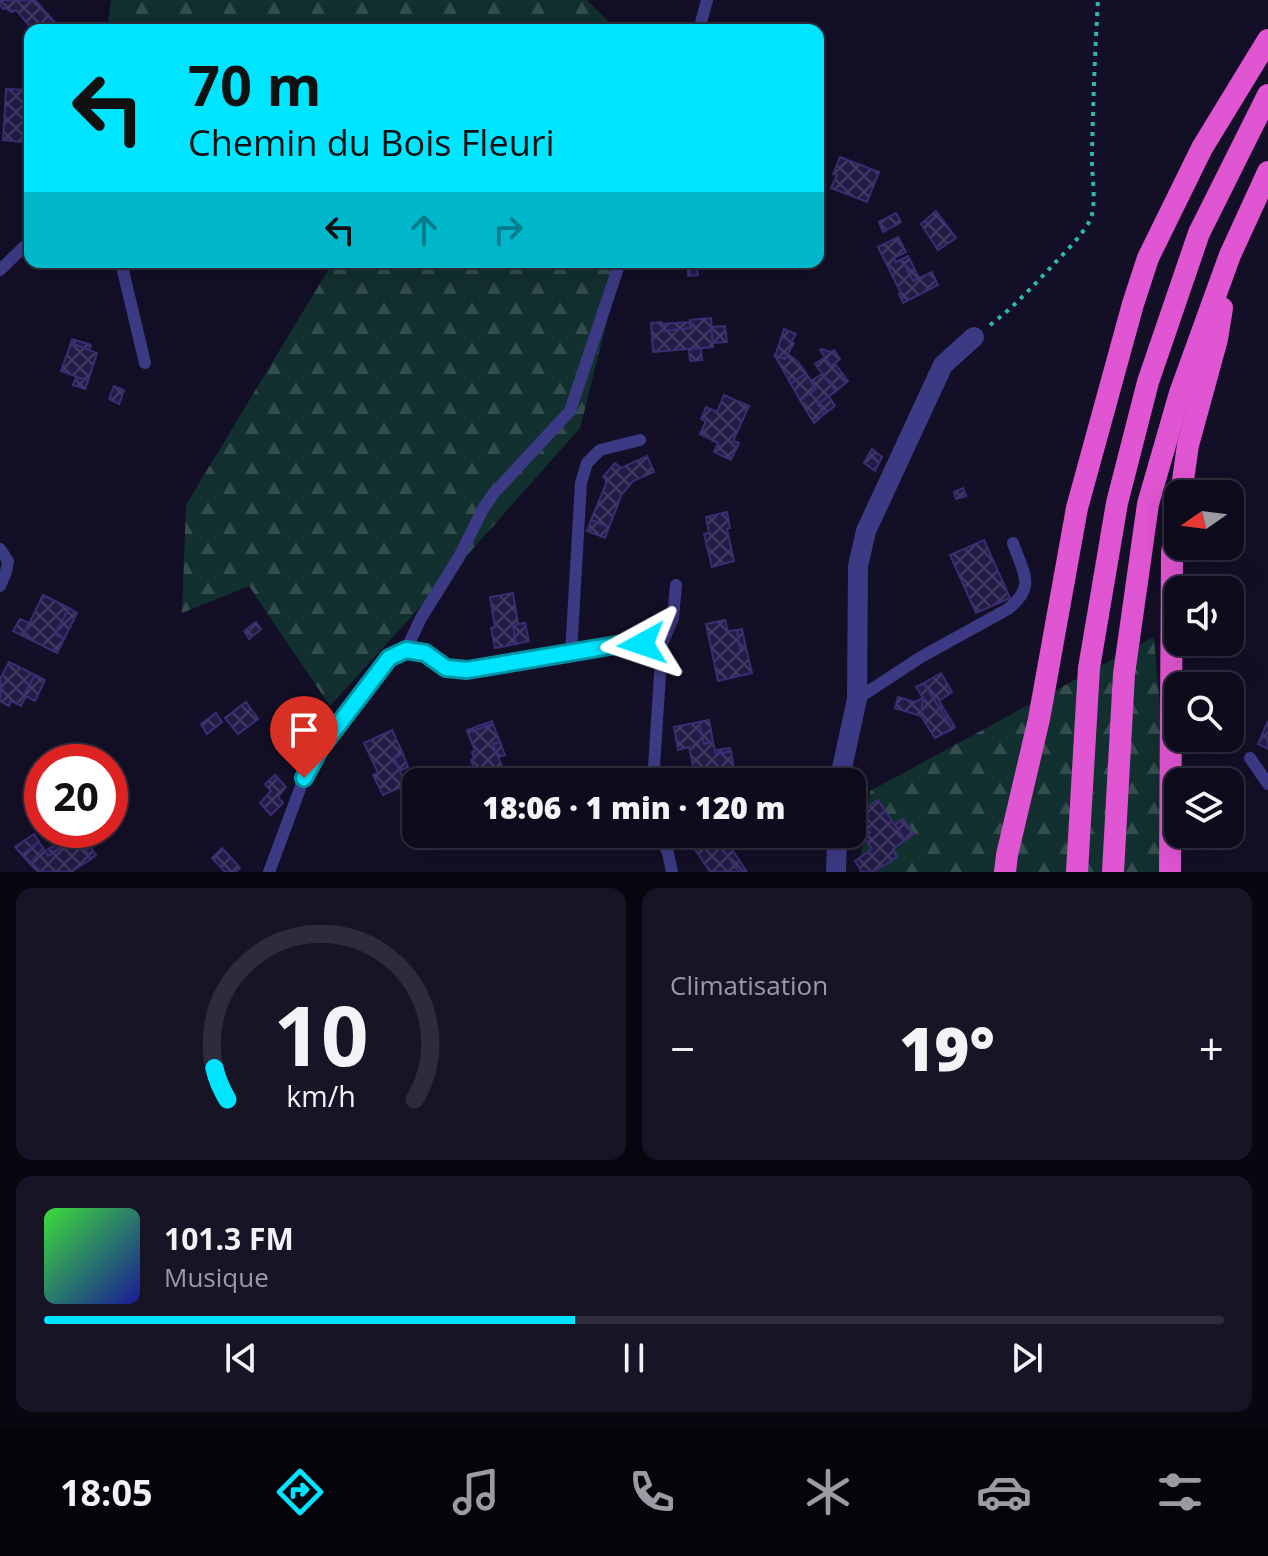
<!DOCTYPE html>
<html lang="fr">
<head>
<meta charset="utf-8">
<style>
  body { margin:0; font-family:"Open Sans",sans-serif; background:#171425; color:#f1f3f6; height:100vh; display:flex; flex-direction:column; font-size:30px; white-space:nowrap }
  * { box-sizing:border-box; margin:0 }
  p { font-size:26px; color:#9b9ba3 }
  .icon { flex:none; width:44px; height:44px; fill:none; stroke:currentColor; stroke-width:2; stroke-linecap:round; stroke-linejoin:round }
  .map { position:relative; height:872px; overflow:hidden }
  .panel { display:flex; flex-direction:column; gap:16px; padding:16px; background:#08060f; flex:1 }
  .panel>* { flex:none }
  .banner { position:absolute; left:24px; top:24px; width:800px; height:244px; border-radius:16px; box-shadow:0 8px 32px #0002,0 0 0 2px #2e2b3b; background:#00e5ff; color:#111; overflow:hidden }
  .needle { width:52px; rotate:256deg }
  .tools { position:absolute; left:1164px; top:480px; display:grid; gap:16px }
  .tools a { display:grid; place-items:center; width:80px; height:80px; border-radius:16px; background:#0e0b1c; box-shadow:0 8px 32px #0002,0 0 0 2px #2e2b3b; font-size:40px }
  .speed { position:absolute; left:24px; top:744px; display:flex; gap:16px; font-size:40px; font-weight:700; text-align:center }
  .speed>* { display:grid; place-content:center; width:104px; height:104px; border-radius:50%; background:#0e0b1c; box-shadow:0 8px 32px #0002,0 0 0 2px #2e2b3b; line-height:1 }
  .speed .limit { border:12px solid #d22; background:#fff; color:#111 }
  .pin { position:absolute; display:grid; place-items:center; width:68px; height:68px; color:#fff; margin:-82px -34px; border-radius:50% 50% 50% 0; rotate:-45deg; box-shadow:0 0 8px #0007 }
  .pin .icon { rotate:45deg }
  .me { position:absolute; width:88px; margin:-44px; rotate:265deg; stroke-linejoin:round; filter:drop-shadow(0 0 6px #0008) }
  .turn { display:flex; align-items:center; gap:28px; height:168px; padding:0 32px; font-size:36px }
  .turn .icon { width:104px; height:104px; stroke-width:2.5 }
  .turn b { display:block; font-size:56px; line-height:68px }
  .lanes { display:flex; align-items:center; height:76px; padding:0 32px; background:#0003; justify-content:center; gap:40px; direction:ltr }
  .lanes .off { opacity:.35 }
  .big { font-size:60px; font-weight:800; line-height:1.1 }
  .panel .card { flex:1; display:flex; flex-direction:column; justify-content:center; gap:12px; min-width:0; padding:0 28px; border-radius:16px; background:#171425 }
  .panel .dial { align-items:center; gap:0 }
  .dial svg { height:208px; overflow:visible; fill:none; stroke:#2e2b3b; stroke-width:7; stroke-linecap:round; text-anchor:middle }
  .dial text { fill:#f1f3f6; stroke:none }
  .song { display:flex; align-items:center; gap:24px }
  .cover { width:96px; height:96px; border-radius:12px; background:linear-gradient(135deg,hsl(120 70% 55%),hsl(240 70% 35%)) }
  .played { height:8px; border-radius:4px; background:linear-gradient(90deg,#00e5ff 45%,#2e2b3b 45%) }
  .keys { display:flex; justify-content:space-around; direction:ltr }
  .heat { display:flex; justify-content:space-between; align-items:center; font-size:44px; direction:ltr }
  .panel .tiles { flex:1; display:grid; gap:16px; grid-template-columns:1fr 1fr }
  .card:last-child { grid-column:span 2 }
  .trip { position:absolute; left:402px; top:768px; width:464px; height:80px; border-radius:16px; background:#0e0b1c; box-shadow:0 8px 32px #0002,0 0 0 2px #2e2b3b; font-weight:800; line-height:80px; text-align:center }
  .tab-bar { display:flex; height:128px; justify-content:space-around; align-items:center; background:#06040b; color:#9b9ba3 }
  .tab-bar .icon { width:56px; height:56px }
  .tab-bar .active { color:#00e5ff }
  .tab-bar b { font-size:36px; color:#f1f3f6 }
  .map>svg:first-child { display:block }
  .forest { fill:url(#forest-firs) }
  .building { fill:url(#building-cross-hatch); stroke:#3b2d73; stroke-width:2 }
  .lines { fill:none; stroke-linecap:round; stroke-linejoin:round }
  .path { stroke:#2fb8b0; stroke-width:4; stroke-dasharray:4 6; stroke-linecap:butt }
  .service { stroke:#3d3a85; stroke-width:12 }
  .minor { stroke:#3d3a85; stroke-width:20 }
  .trunk { stroke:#e055d1; stroke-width:22 }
  .route-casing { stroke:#0095a6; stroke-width:20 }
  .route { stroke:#00e5ff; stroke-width:14 }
</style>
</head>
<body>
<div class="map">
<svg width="1268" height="872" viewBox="0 0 1268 872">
  <defs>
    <pattern id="forest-firs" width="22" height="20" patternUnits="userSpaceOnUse" patternTransform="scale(2)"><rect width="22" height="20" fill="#12302f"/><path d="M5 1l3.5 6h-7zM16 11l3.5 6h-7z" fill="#344d4e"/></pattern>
    <pattern id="building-cross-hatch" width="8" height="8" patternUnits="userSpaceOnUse" patternTransform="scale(2)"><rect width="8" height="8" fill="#241b47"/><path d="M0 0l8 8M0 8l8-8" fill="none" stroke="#433b63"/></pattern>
  </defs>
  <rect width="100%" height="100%" fill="#130f26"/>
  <!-- forest -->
  <g class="forest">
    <polygon points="111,0 587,0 617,30 107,30"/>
    <polygon points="333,262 622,262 580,428 463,560 330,706 249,586 182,613 186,505"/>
    <polygon points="1154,637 1174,872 859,872 870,791"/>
  </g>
  <!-- building -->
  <g class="building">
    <polygon points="0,0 35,0 62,30 33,30 16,10 12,12 5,8 3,9 0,5"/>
    <polygon points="6,89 30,90 30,143 3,140"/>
    <polygon points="840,157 879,172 867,202 831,188 837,175 833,174"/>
    <polygon points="936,211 956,238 938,250 921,224"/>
    <polygon points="896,213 901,222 883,232 879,222"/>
    <polygon points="898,237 906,252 894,258 896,262 902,259 913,281 932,272 938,285 903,303 899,294 901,293 878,247"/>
    <polygon points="908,256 919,278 913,281 902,259"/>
    <polygon points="697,268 698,275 688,276 688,269"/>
    <polygon points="711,318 713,347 653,352 651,323 662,322 663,331 691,328 690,320"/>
    <polygon points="690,322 691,328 663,331 662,324"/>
    <polygon points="725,326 727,342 713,343 711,327"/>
    <polygon points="784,329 796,334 791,342 794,343 785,359 775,356"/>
    <polygon points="72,339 91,345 89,350 71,343"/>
    <polygon points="71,343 97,353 88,381 61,371"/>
    <polygon points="701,348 702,360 690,361 689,349"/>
    <polygon points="822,349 830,352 834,350 840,359 831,366 820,350"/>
    <polygon points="788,354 798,362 806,373 791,384 775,356 785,359"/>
    <polygon points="824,358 831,366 835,364 848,381 836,391 815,364"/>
    <polygon points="806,373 816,389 800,400 791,384"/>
    <polygon points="822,374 836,391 818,404 824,414 814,423 800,400 816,389 811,381"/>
    <polygon points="76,377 88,381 85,389 73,385"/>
    <polygon points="114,386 124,390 119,404 109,399"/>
    <polygon points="724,395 749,406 733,441 739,443 731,460 714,452 718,443 700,434 706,421 701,419 706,407 717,412"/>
    <polygon points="829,396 835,406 824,414 818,404"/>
    <polygon points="872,449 882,457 875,471 864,463"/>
    <polygon points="647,456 654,472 633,481 622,494 609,527 591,520 606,484 606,479 603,477 615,463 621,468"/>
    <polygon points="963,488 966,496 956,499 954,492"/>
    <polygon points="727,512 730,528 727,529 734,561 712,567 704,534 709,533 706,517"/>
    <polygon points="591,520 609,527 605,538 587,531"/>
    <polygon points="984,540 1010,598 976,613 950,555"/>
    <polygon points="513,593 518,624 513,625 516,644 495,648 491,628 495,627 490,597"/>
    <polygon points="43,595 69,608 55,634 64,639 57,653 23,636"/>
    <polygon points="69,608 77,613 64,639 55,634"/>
    <polygon points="20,619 29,623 23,636 13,631"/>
    <polygon points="725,620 728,631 737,630 740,649 746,648 752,673 718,681 706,624"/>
    <polygon points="256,622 261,629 249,639 244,631"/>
    <polygon points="525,623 529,641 516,644 513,625"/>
    <polygon points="742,629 746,648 740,649 737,630"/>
    <polygon points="9,662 35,675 24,695 26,696 21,706 11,701 9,706 0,701 0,679"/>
    <polygon points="941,673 952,692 939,701 955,727 952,729 924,683"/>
    <polygon points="35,675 45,680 35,701 24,695"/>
    <polygon points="924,683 952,729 935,738 921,716 923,698 916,687"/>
    <polygon points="898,697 915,702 923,698 921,716 895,708"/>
    <polygon points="246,702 258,719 238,734 225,718"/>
    <polygon points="216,713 222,722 207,734 201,724"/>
    <polygon points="709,720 713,742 704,744 699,722"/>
    <polygon points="492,721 493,724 468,733 467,730"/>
    <polygon points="1268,721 1268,749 1258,744"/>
    <polygon points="699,722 704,744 713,742 716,754 731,751 734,770 718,774 717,767 694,772 689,747 678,750 674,727"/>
    <polygon points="493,724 500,742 493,744 503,769 478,779 471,760 474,759 472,752 475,751 468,733"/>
    <polygon points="392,730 403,754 394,758 406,785 383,795 373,775 378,773 364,743"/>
    <polygon points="500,742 505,755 498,757 493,744"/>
    <polygon points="60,748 74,762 55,762 51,757"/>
    <polygon points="730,748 731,751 716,754 715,750"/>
    <polygon points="403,754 408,767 400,771 394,758"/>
    <polygon points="275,775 286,787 278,797 283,803 271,815 260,803 271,791 265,784"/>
    <polygon points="757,777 758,782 737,782 736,779"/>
    <polygon points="118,793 125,806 110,816 110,798"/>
    <polygon points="878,800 905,840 893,849 897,857 873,872 862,872 855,861 872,849 865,838 870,833 857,813"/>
    <polygon points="903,819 914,834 905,840 895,825"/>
    <polygon points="79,830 96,855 91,859 77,837 48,856 45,851"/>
    <polygon points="34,834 39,842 22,855 15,847"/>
    <polygon points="713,834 729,834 733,839 721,847 739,872 710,872 694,848"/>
    <polygon points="77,837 91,859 71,872 38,872 30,864 43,848 48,856"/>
    <polygon points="733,839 737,845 731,848 747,872 739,872 721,847"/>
    <polygon points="39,842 43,848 30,864 22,855"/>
    <polygon points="222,848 240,868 236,872 225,872 212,858"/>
  </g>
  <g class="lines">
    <!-- path -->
    <path class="path" d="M990 325C1014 307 1033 286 1053 265 1065 252 1080 238 1089 222 1098 206 1091 174 1092 155 1093 103 1095 51 1098 0"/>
    <!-- service -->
    <g class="service">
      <polyline points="699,30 707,0"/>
      <polyline points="121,262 145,363"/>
      <polyline points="0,270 30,241"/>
      <polyline points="0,549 8,561 6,572 0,586"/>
      <polyline points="406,650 425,653 446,668 467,670 622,644 662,644"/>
      <polyline points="571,653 581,483 587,463 600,450 640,440"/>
      <path d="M857 699 921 657 1008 609C1037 586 1023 573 1013 543"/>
      <polyline points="1250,758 1268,784"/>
      <polyline points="653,782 662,644 673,618 676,585"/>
      <polyline points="659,834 668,853 672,872"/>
      <polyline points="269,872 304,778 319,750 389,658 406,650 421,618 459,557 483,509 494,493 570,411 620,262"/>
    </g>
    <!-- minor -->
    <g class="minor">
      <polyline points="839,782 857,699 858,566 866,531 943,365 974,337"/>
      <polyline points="836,872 837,834"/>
    </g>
    <!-- trunk -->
    <g class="trunk">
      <polyline points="1181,494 1188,445 1217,339 1222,308"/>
      <polyline points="1005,872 1007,855 1039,719 1077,508 1133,304 1148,258 1202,148 1268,40"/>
      <polyline points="1077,872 1089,668 1117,503 1148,382 1199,233 1268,95"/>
      <polyline points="1113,872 1124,674 1148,504 1180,393 1230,255 1268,172"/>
      <polyline points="1170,872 1172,553 1178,513"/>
    </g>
  </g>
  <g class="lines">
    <defs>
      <polyline id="route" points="304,778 319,750 389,658 406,650 425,653 446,668 467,670 622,644 642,644"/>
    </defs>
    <!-- route casing -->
    <use href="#route" class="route-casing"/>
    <!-- route -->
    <use href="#route" class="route"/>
  </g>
</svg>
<div class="tools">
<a><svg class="needle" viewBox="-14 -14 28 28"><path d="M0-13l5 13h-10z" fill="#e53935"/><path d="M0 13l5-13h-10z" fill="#9b9ba3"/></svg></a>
<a><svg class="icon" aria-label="sound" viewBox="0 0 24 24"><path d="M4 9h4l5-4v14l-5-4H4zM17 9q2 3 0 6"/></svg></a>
<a><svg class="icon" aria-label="search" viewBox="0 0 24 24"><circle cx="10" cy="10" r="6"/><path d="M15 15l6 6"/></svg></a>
<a><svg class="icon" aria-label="layers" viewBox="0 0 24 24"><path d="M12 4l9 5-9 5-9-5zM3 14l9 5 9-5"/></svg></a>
</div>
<div class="speed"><div class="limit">20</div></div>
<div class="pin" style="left:304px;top:778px;background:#d93025"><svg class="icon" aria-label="arrive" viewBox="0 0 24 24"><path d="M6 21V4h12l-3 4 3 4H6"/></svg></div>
<svg class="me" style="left:642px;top:644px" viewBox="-20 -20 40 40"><path d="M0-17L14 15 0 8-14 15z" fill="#00e5ff" stroke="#fff" stroke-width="4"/></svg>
<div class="trip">18:06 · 1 min · 120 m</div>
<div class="banner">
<div class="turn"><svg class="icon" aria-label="left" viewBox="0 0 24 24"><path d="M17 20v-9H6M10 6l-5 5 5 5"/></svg><div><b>70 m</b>Chemin du Bois Fleuri</div></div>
<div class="lanes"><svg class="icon" aria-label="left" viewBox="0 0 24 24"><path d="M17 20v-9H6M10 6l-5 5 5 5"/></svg><svg class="icon off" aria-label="ahead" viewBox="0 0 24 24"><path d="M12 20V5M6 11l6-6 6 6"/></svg><svg class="icon off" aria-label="right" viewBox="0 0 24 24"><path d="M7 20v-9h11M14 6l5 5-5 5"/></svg></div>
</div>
</div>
<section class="panel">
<div class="tiles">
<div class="card dial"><svg viewBox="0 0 100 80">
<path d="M14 69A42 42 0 1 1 86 69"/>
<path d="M14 69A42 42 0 0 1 9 57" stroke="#00e5ff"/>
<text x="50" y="56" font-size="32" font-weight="700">10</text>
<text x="50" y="72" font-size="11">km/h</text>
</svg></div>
<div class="card"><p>Climatisation</p>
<div class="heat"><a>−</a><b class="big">19°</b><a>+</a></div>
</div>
<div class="card">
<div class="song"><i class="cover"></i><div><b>101.3 FM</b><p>Musique</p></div></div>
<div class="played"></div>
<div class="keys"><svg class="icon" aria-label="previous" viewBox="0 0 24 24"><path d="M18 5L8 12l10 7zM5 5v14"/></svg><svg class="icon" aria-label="pause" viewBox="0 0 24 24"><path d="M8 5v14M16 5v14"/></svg><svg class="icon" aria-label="next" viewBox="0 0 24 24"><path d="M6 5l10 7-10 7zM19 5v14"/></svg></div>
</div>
</div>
</section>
<nav class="tab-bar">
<b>18:05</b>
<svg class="icon active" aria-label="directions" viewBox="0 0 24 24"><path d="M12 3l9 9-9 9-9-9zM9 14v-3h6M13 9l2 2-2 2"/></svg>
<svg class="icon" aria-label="music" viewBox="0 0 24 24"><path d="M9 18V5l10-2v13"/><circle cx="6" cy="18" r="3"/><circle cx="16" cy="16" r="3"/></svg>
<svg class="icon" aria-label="phone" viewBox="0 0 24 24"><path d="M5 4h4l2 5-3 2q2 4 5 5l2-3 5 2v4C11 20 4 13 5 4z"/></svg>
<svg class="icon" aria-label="climate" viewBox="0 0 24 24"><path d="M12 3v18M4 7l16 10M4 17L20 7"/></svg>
<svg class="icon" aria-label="car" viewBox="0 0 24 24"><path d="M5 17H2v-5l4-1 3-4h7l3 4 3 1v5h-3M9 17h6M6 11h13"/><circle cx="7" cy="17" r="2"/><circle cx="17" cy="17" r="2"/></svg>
<svg class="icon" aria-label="filters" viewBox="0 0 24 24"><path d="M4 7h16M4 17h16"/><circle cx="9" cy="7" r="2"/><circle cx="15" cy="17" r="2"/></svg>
</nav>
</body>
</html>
